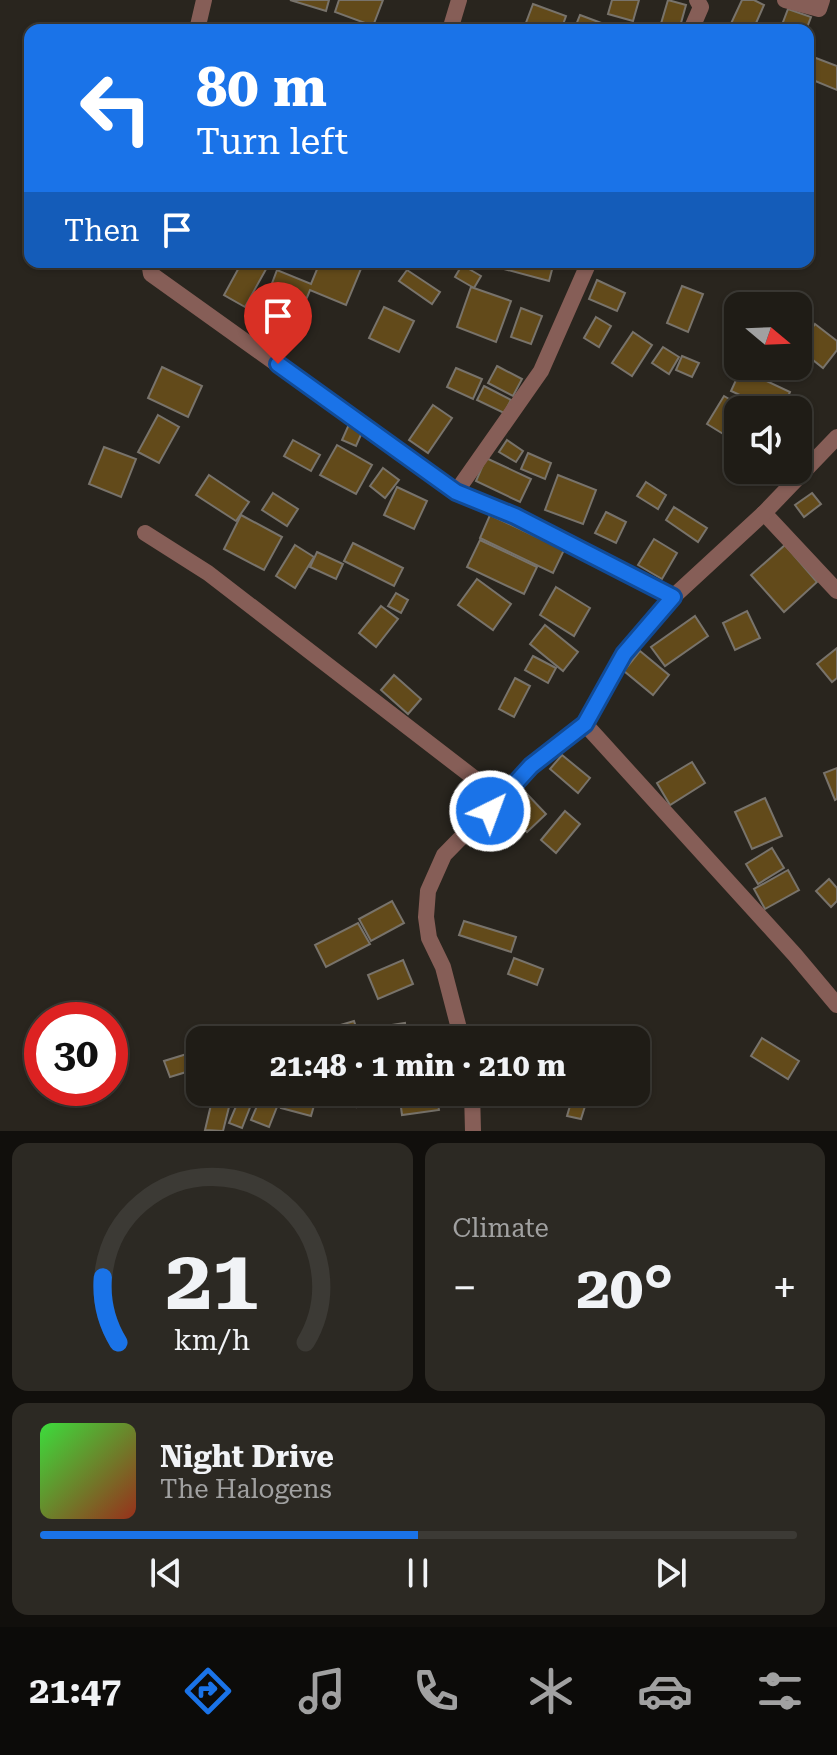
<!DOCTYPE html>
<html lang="en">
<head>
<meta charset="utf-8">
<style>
  body { margin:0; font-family:"Roboto Serif",serif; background:#2c2923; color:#f1f3f6; height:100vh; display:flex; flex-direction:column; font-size:30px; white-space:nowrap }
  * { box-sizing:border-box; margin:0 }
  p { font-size:26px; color:#a1a1a1 }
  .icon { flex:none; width:44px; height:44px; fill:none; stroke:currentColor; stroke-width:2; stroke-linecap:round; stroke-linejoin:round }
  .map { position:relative; height:1131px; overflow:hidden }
  .panel { display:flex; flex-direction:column; gap:12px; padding:12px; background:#110f0c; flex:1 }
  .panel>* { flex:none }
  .top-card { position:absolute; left:24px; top:24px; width:790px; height:244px; border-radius:16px; box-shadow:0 2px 6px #0004,0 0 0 2px #3c3a35; background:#1a73e8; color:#fff; overflow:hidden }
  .needle { width:52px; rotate:109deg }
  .buttons { position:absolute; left:724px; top:292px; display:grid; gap:16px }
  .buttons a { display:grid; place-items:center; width:88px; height:88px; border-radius:16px; background:#1f1c16; box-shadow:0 2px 6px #0004,0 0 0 2px #3c3a35; font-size:40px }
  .speed { position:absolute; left:24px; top:1002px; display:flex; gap:16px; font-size:40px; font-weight:700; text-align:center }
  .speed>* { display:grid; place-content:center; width:104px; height:104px; border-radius:50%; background:#1f1c16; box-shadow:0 2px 6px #0004,0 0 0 2px #3c3a35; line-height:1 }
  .speed .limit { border:12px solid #d22; background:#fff; color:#111 }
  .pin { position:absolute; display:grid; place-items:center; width:68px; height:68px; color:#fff; margin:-82px -34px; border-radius:50% 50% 50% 0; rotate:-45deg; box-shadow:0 0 8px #0007 }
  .pin .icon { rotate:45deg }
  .me { position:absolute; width:88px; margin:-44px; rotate:42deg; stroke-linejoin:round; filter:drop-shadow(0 0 6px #0008) }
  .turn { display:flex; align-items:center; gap:28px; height:168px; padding:0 40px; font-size:36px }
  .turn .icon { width:104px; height:104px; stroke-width:2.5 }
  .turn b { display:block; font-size:56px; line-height:68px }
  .then { display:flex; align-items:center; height:76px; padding:0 40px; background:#0003; gap:16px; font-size:30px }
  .big { font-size:60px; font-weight:700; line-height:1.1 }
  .panel .card { flex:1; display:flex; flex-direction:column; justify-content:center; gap:12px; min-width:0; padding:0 28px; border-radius:16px; background:#2c2923 }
  .panel .dial { align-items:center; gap:0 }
  .dial svg { height:208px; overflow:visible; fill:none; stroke:#3c3a35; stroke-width:7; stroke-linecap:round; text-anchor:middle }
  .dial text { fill:#f1f3f6; stroke:none }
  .song { display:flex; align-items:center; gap:24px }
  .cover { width:96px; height:96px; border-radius:12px; background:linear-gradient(135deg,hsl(120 70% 55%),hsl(10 70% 35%)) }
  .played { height:8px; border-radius:4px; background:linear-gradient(90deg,#1a73e8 50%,#3c3a35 50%) }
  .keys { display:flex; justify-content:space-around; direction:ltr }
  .heat { display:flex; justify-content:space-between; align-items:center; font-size:44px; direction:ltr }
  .panel .tiles { flex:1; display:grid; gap:12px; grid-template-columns:1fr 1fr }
  .card:last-child { grid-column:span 2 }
  .trip { position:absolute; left:186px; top:1026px; width:464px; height:80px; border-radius:16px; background:#1f1c16; box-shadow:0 2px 6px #0004,0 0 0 2px #3c3a35; font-weight:700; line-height:80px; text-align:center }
  .dock { display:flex; height:128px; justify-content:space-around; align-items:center; background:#0c0b09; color:#a1a1a1 }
  .dock .icon { width:56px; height:56px }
  .dock .selected { color:#1a73e8 }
  .dock b { font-size:36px; color:#f1f3f6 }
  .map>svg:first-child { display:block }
  .building { fill:#624a1a; stroke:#78736b; stroke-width:2 }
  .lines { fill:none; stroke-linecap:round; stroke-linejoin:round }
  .street { stroke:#865e57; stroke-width:16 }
  .route-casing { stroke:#114b97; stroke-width:20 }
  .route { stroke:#1a73e8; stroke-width:14 }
</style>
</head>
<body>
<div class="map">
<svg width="837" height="1131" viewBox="0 0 837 1131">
  <rect width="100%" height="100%" fill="#29251e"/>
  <!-- building -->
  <g class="building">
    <polygon points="290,0 329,0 326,11"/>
    <polygon points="339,0 383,0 373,26 335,12"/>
    <polygon points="612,0 639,0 633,21 608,14"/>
    <polygon points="668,0 686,5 679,30 660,27"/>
    <polygon points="742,0 754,0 764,5 753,30 728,30"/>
    <polygon points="533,4 566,16 561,30 524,28"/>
    <polygon points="788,9 811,17 806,30 780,30"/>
    <polygon points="580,15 620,30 574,30"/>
    <polygon points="808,55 837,66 837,90 808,78"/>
    <polygon points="242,262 270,262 245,307 224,295"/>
    <polygon points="320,262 363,264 346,305 310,290 293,332 273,324 286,293 271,286 277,270 311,284"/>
    <polygon points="506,262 554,262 549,281 504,269"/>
    <polygon points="462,265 481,276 474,288 455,277"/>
    <polygon points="407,270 440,292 432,304 399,281"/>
    <polygon points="597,280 625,293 617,311 589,299"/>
    <polygon points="682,286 703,294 688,332 667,323"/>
    <polygon points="471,287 511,301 496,342 457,327"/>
    <polygon points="741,297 765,306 738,306 738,317 734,315"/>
    <polygon points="384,307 414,321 399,352 369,338"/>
    <polygon points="521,308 542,316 531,344 511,337"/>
    <polygon points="596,317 611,326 599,347 584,338"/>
    <polygon points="815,324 837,341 837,350 823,368 798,348"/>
    <polygon points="633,332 652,345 632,376 612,363"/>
    <polygon points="663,347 679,357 669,374 652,363"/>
    <polygon points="682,356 699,363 692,377 676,370"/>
    <polygon points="497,366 522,379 513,396 488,383"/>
    <polygon points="162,367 202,386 188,417 148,398"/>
    <polygon points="456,368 482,379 473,399 447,387"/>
    <polygon points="741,369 790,392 782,410 773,410 731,391"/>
    <polygon points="484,386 511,400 504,413 477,400"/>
    <polygon points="724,396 748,410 738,410 738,443 707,424"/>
    <polygon points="433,405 452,418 428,453 409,440"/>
    <polygon points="158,415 179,427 159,463 138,452"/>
    <polygon points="350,422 364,428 356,446 342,440"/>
    <polygon points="293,440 320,455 311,471 284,456"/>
    <polygon points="507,440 523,451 516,462 499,452"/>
    <polygon points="337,445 372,465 356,494 320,475"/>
    <polygon points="104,447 136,459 121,497 89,484"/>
    <polygon points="528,453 551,463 545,479 521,469"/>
    <polygon points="486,458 531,479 520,502 476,481"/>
    <polygon points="383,468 399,480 385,498 370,486"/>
    <polygon points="209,475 249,502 236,521 196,495"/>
    <polygon points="558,475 596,490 583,524 545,510"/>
    <polygon points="646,482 666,495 658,509 637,496"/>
    <polygon points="397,487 427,501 414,529 384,515"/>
    <polygon points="273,493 298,509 287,526 262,510"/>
    <polygon points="812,493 821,504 804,517 795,505"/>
    <polygon points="674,507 707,528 698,542 666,520"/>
    <polygon points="606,512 626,522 616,543 595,533"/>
    <polygon points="241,515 282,537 264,570 224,549"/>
    <polygon points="490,515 564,550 553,573 480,538"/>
    <polygon points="654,539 677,553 662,579 638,565"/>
    <polygon points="480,540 537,567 524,594 467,567"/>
    <polygon points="353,543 403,568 394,586 344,561"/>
    <polygon points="295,545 314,557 295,588 276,576"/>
    <polygon points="785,545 817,582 784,612 751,575"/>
    <polygon points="317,552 343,564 336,579 310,567"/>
    <polygon points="477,579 511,604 493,630 458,605"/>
    <polygon points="556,587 590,608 574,636 540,615"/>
    <polygon points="396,593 408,600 401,613 388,606"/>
    <polygon points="381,606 398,619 376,647 359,633"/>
    <polygon points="747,611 760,638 735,650 723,623"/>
    <polygon points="695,616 708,636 665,666 651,647"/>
    <polygon points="545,625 578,652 563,671 530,644"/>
    <polygon points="837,648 837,678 832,682 817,664"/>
    <polygon points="640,651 669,675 653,695 624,671"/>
    <polygon points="533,656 556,668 548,683 525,670"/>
    <polygon points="394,675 421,699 408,714 381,690"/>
    <polygon points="515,678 530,686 514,717 499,709"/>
    <polygon points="562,755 590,778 578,793 550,769"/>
    <polygon points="692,762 705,783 670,805 657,783"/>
    <polygon points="837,768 837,799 835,800 824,773"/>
    <polygon points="526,793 546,814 527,832 507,812"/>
    <polygon points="765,798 782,836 752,849 735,812"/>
    <polygon points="565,811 580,824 556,853 541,840"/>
    <polygon points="772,848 784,868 758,884 746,864"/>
    <polygon points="788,870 799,890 765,909 754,889"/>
    <polygon points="829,879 837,888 837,901 831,907 816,891"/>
    <polygon points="392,901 404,923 371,941 359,919"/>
    <polygon points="464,921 516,937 511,952 459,935"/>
    <polygon points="358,923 370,944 326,967 315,945"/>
    <polygon points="514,958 543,969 537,985 508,974"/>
    <polygon points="403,960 413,984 378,999 368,975"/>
    <polygon points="354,1021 359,1036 348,1040 330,1040 327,1029"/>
    <polygon points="405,1023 407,1040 373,1040 372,1028"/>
    <polygon points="762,1038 799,1061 788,1079 751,1056"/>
    <polygon points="190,1053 196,1069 170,1077 164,1061"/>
    <polygon points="214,1092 232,1095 223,1131 205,1130"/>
    <polygon points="242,1092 256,1092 242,1128 229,1123"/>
    <polygon points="263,1092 282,1094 269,1127 251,1120"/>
    <polygon points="286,1092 317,1095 311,1116 281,1108"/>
    <polygon points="332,1092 358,1092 356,1107 331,1103"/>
    <polygon points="399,1092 436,1092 439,1110 402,1115"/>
    <polygon points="570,1092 588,1092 585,1101 569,1096"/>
    <polygon points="572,1099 586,1103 581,1119 567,1116"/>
  </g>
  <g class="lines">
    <!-- street -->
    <g class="street">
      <polyline points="785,0 819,9 822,0"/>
      <polyline points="197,30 204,0"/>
      <polyline points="450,30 459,0"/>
      <polyline points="691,30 701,7 697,0"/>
      <polyline points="149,262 151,274 456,492 515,516 673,597"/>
      <polyline points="456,492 541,371 589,262"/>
      <polyline points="764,513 837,591"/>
      <polyline points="145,533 208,573 500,798"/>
      <polyline points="585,724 795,955 837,1005"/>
      <polyline points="462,1040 443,967 429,938 426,917 428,891 444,855 531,766 585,724 624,654 673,597 764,513 837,437"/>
      <polyline points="472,1092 473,1131"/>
    </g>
  </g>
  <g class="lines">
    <defs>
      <polyline id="route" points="278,364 456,492 515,516 673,597 624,654 585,724 531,766 490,811"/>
    </defs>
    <!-- route casing -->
    <use href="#route" class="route-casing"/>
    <!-- route -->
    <use href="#route" class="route"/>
  </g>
</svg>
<div class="buttons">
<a><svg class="needle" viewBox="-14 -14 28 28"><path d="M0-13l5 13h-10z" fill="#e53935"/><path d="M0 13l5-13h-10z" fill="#a1a1a1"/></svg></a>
<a><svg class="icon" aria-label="sound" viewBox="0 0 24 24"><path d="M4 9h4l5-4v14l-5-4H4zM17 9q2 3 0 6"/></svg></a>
</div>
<div class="speed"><div class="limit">30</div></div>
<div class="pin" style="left:278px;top:364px;background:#d93025"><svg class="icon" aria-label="arrive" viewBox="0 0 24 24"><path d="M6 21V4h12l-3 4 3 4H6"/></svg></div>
<svg class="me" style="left:490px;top:811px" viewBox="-20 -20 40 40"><circle r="17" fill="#1a73e8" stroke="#fff" stroke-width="3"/><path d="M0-11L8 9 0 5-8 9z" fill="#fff"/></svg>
<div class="trip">21:48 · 1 min · 210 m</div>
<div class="top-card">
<div class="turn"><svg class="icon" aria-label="left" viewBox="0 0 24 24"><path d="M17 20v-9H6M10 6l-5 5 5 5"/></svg><div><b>80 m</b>Turn left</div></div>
<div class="then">Then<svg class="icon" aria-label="arrive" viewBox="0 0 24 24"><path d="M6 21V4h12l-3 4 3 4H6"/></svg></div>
</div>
</div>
<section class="panel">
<div class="tiles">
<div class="card dial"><svg viewBox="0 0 100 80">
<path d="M14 69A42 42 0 1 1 86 69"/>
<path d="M14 69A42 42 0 0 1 8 44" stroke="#1a73e8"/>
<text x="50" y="56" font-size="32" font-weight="700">21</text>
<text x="50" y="72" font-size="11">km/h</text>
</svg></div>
<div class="card"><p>Climate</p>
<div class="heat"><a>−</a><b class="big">20°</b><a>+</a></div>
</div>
<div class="card">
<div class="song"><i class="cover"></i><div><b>Night Drive</b><p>The Halogens</p></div></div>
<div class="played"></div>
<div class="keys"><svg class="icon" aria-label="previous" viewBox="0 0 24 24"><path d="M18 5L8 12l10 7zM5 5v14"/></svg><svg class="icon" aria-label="pause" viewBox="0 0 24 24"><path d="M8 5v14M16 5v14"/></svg><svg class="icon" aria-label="next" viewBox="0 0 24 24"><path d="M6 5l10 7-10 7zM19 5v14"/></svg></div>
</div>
</div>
</section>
<nav class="dock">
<b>21:47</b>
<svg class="icon selected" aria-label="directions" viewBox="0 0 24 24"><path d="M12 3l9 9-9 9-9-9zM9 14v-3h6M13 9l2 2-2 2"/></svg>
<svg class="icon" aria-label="music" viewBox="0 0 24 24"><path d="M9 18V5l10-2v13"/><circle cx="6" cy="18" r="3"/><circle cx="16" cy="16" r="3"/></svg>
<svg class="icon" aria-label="phone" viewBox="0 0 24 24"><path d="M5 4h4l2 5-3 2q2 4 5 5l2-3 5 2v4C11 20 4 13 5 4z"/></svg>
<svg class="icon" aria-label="climate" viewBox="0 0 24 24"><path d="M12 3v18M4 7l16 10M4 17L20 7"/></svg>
<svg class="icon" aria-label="car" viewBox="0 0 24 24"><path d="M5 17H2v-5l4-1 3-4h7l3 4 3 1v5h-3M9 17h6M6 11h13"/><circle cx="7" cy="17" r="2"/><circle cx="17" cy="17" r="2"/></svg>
<svg class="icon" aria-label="filters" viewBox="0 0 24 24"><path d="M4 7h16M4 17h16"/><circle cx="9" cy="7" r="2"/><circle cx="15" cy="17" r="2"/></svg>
</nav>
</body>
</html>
